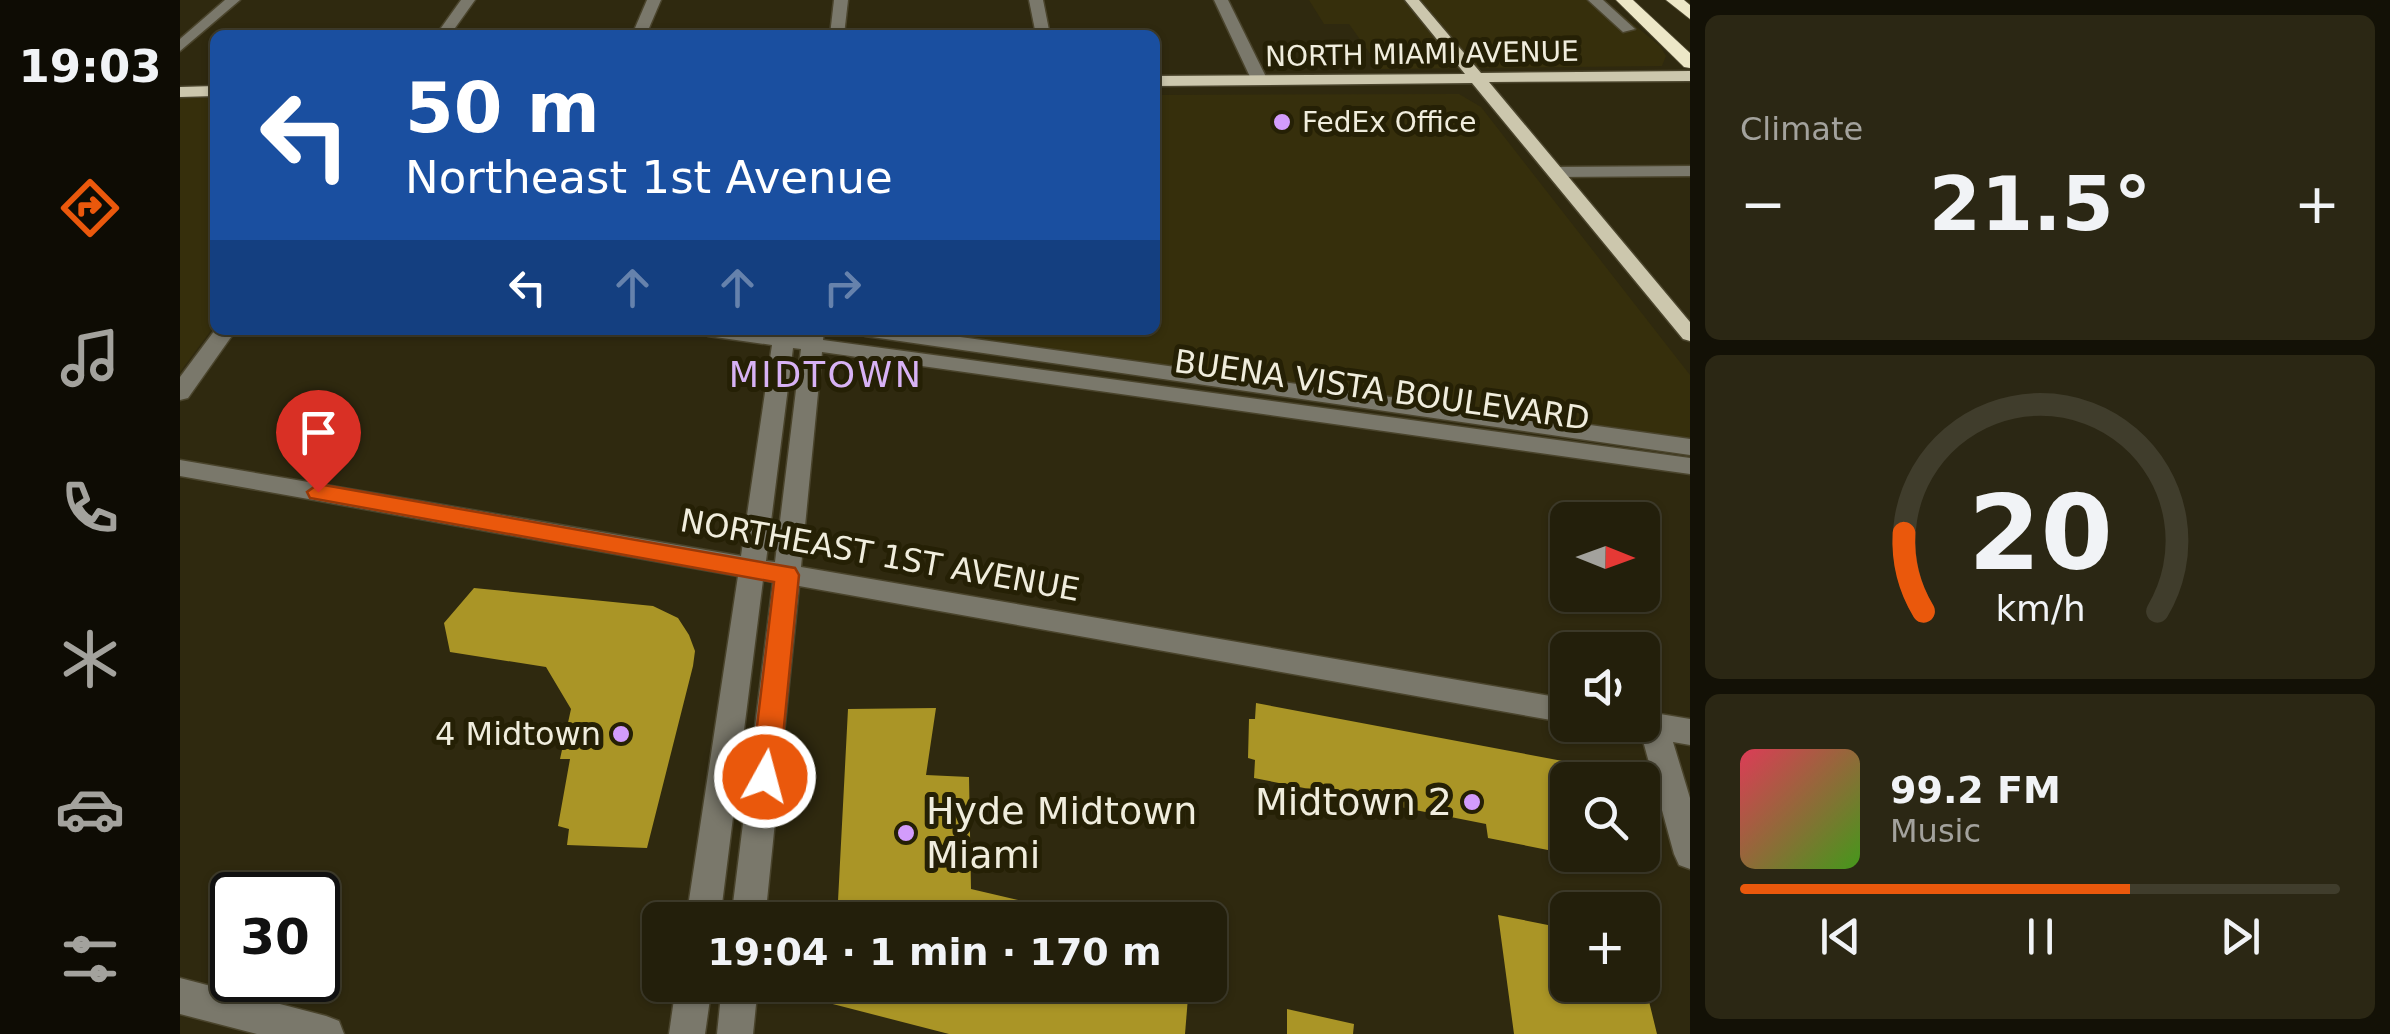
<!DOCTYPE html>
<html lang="en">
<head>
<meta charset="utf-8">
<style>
  body { margin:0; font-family:"DejaVu Sans",sans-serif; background:#2b2714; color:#f1f3f6; height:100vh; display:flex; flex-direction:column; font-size:38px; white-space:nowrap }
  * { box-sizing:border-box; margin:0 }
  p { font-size:32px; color:#a3a29d }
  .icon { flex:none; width:55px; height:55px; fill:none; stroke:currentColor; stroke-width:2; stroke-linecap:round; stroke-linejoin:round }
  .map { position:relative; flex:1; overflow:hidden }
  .details { display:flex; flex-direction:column; gap:15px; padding:15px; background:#131106; width:700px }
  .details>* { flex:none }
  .guide { position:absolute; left:30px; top:30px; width:950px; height:305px; border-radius:15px; box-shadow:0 2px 8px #0004,0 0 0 2px #403d2c; background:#1a4fa0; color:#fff; overflow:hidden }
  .needle { width:65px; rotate:91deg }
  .tools { position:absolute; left:1370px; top:502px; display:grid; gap:20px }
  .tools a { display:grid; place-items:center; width:110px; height:110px; border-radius:15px; background:#231f0b; box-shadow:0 2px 8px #0004,0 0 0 2px #403d2c; font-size:50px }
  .speed { position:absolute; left:30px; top:872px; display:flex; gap:20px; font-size:50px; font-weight:700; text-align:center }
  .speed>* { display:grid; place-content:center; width:130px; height:130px; border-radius:50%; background:#231f0b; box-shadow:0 2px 8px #0004,0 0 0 2px #403d2c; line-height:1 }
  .speed .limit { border:5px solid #111; border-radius:15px; background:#fff; color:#111 }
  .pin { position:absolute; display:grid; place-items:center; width:85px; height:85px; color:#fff; margin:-102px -42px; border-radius:50% 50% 50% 0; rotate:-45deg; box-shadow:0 0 10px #0007 }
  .pin .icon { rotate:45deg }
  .me { position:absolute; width:110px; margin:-55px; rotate:7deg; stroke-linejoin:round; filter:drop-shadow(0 0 8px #0008) }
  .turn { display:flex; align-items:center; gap:35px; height:210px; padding:0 30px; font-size:45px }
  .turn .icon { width:130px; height:130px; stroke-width:2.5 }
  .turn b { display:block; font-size:70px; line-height:85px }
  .lanes { display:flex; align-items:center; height:95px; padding:0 30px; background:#0003; justify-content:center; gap:50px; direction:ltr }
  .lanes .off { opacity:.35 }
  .big { font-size:75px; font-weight:700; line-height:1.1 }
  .details .tile { flex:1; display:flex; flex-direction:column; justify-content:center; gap:15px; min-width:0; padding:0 35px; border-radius:15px; background:#2b2714 }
  .details .dial { align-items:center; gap:0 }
  .dial svg { height:260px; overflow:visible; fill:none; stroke:#403d2c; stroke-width:7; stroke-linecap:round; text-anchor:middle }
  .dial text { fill:#f1f3f6; stroke:none }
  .song { display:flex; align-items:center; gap:30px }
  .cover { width:120px; height:120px; border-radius:15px; background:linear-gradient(135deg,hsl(350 70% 55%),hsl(100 70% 35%)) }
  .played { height:10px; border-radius:5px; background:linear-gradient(90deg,#ea580c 65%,#403d2c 65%) }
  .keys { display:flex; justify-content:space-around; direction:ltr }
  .heat { display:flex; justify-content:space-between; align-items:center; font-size:55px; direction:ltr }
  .trip { position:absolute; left:462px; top:902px; width:585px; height:100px; border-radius:15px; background:#231f0b; box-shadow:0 2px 8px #0004,0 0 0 2px #403d2c; font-weight:700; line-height:100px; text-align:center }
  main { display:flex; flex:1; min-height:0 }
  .tabs { display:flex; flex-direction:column; width:180px; justify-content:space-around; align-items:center; background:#0e0c04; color:#a3a29d }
  .tabs .icon { width:70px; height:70px }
  .tabs .on { color:#ea580c }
  .tabs b { font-size:45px; color:#f1f3f6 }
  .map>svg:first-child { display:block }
  .built { fill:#362f0c }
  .building { fill:#aa9526 }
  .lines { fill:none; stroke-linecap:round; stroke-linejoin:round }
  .minor-casing { stroke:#4a442c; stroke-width:3 }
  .major-casing { stroke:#4a442c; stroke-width:3 }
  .highway-casing { stroke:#4a442c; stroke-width:2 }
  .minor { fill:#7a786b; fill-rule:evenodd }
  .major { fill:#ccc7ad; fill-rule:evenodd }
  .highway { fill:#ede7c7; fill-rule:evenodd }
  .route { fill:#ea580c; stroke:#983908; stroke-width:2.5 }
  .poi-dot { fill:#d39cfc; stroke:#252005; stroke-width:4 }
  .labels { text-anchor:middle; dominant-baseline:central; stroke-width:10; stroke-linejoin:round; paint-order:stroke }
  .far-street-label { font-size:28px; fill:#f0eddd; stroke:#252005 }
  .far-poi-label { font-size:28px; fill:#f0eddd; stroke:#252005; text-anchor:start }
  .street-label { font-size:32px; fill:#f0eddd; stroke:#252005 }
  .poi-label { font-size:32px; fill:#f0eddd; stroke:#252005; text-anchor:end }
  .neighbourhood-label { font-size:35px; letter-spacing:2.5px; fill:#d8b2f5; stroke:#252005 }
  .near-poi-label { font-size:38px; fill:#f0eddd; stroke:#252005; text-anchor:end }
</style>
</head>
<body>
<main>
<nav class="tabs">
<b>19:03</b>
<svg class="icon on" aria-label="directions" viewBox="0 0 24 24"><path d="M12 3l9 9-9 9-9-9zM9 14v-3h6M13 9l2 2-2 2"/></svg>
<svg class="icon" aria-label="music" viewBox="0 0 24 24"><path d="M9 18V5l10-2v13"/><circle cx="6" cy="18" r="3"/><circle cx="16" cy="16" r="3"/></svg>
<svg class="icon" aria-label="phone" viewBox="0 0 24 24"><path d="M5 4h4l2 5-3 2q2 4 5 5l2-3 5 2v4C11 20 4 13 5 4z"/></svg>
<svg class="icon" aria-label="climate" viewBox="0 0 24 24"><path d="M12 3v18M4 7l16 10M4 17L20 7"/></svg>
<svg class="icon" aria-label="car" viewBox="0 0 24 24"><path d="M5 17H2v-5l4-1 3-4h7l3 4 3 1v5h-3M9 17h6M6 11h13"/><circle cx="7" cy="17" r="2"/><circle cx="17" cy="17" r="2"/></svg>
<svg class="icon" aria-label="filters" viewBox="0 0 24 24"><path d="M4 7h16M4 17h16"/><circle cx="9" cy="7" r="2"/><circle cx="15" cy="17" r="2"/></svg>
</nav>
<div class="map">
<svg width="1510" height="1034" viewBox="0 0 1510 1034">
  <rect width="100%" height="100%" fill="#2f290f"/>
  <!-- built -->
  <g class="built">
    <polygon points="1129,0 1424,0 1480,46 1486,56 1482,66 1201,69 1169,24 1144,24"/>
    <polygon points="1279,94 1301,107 1510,375 1510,442 717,330 975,330 975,95"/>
    <polygon points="0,95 35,96 35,325 0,372"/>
  </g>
  <!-- building -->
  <g class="building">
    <polygon points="294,588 473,606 498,618 509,635 515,651 513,666 467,848 387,845 389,829 378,826 390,759 380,759 391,709 366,667 270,652 264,623"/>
    <polygon points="1076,703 1388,762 1388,854 1308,838 1306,824 1074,778 1075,760 1068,758 1069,719 1075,719"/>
    <polygon points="756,708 746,775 789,777 791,889 885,911 884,920 657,920 668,709"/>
    <polygon points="1318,915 1388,929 1388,985 1465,985 1477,1034 1334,1034"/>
    <polygon points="611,985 1009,985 1005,1034 769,1034 610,993"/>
    <polygon points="1107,1009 1174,1024 1173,1034 1107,1034"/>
  </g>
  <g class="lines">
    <defs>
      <g id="minor">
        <polygon points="45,0 60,0 0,51 0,39"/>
        <polygon points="281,0 295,0 270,35 256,35"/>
        <polygon points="467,0 481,0 466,35 452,35"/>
        <polygon points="654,0 668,0 664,35 650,35"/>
        <polygon points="849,0 863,0 870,35 856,35"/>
        <polygon points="1034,0 1048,0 1088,81 1085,84 1072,81"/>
        <polygon points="1408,0 1423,0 1455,29 1443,32"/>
        <polygon points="1510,166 1510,176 1375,177 1366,172 1375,167"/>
        <polygon points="35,330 56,330 8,398 0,400 0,377"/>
        <path d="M518 330H615V336L623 337 624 330H644L643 340 1510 458V474L642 352 621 567 1388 699V723L619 586 585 920H551L593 582 583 580 540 920H506L558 576 0 476V460L561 556 592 345 528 336ZM613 348 621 349 595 562 586 561Z"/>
        <polygon points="675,330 730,330 1510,439 1510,455 685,336"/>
        <polygon points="1462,711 1510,719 1510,745 1493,742 1510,798 1510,869 1499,865 1494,854 1462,737 1452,733 1448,725 1462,725"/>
        <polygon points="0,978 146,1016 159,1021 164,1034 77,1034 0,1014"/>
        <polygon points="496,985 532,985 525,1034 489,1034"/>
        <polygon points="542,985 578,985 573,1034 537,1034"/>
      </g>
      <g id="major">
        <polygon points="1225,0 1239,0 1301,73 1510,71 1510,81 1309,82 1510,322 1510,341 1503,339 1292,83 975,86 975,76 1285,74"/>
        <polygon points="35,86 35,96 0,97 0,87"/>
      </g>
      <g id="highway">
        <polygon points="1436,0 1453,0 1510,53 1510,68 1504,67"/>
        <polygon points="1486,0 1504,0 1510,5 1510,19"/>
      </g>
    </defs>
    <!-- minor casing -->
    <use href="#minor" class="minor-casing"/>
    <!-- major casing -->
    <use href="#major" class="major-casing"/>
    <!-- highway casing -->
    <use href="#highway" class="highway-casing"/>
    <!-- minor -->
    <use href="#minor" class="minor"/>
    <!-- major -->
    <use href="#major" class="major"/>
    <!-- highway -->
    <use href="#highway" class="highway"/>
  </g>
  <!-- route -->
  <polygon class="route" points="138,484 615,568 619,575 599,777 595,786 585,789 575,786 571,777 594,582 130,498 127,492"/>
  <!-- markers -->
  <g class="poi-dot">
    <circle cx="1102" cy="122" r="10"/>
    <circle cx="441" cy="734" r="10"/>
    <circle cx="1292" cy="802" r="10"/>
    <circle cx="726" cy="833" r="10"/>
  </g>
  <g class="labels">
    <!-- far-street labels -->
    <g class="far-street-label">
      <text transform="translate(1242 54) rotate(-1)">NORTH MIAMI AVENUE</text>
    </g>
    <!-- far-poi labels -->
    <g class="far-poi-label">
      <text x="1122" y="122">FedEx Office</text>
    </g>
    <!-- street labels -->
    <g class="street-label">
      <text transform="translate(1202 390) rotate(8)">BUENA VISTA BOULEVARD</text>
      <text transform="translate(700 555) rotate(10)">NORTHEAST 1ST AVENUE</text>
    </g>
    <!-- poi labels -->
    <g class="poi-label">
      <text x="421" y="734">4 Midtown</text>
    </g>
    <!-- neighbourhood labels -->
    <g class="neighbourhood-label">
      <text x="646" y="375">MIDTOWN</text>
    </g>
    <!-- near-poi labels -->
    <g class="near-poi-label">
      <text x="1272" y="802">Midtown 2</text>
      <text x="746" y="811" text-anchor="start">Hyde Midtown<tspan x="746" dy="44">Miami</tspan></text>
    </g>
  </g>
</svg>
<div class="tools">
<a><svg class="needle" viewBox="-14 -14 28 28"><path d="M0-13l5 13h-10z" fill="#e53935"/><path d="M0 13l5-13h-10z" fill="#a3a29d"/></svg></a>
<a><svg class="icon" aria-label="sound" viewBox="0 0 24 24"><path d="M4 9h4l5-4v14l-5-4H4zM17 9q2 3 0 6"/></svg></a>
<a><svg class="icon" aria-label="search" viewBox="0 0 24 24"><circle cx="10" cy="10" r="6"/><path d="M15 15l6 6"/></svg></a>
<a>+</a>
</div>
<div class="speed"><div class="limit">30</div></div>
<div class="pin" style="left:138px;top:492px;background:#d93025"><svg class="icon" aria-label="arrive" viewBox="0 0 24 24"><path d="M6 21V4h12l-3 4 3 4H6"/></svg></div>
<svg class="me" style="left:585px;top:777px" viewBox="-20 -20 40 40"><circle r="17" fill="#ea580c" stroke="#fff" stroke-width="3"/><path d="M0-11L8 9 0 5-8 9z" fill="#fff"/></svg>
<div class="trip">19:04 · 1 min · 170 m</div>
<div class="guide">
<div class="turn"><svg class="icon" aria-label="left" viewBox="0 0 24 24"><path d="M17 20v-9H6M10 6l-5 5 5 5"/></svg><div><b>50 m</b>Northeast 1st Avenue</div></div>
<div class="lanes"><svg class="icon" aria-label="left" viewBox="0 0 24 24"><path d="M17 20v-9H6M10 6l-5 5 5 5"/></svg><svg class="icon off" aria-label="ahead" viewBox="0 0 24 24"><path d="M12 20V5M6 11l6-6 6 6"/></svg><svg class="icon off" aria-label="ahead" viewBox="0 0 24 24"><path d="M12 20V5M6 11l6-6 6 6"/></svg><svg class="icon off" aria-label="right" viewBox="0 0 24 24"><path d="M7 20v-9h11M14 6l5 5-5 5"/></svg></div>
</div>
</div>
<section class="details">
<div class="tile"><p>Climate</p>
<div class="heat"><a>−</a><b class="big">21.5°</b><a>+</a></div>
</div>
<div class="tile dial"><svg viewBox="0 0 100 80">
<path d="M14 69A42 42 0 1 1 86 69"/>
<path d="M14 69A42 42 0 0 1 8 45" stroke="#ea580c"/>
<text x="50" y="56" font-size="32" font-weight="700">20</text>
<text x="50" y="72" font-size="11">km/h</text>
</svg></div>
<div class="tile">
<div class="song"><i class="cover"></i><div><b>99.2 FM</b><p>Music</p></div></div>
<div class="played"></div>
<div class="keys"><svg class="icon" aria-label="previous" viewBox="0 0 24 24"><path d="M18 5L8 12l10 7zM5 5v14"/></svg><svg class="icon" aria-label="pause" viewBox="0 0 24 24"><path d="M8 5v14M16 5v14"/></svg><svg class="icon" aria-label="next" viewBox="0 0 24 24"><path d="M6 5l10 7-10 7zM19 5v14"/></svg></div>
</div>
</section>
</main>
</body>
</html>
